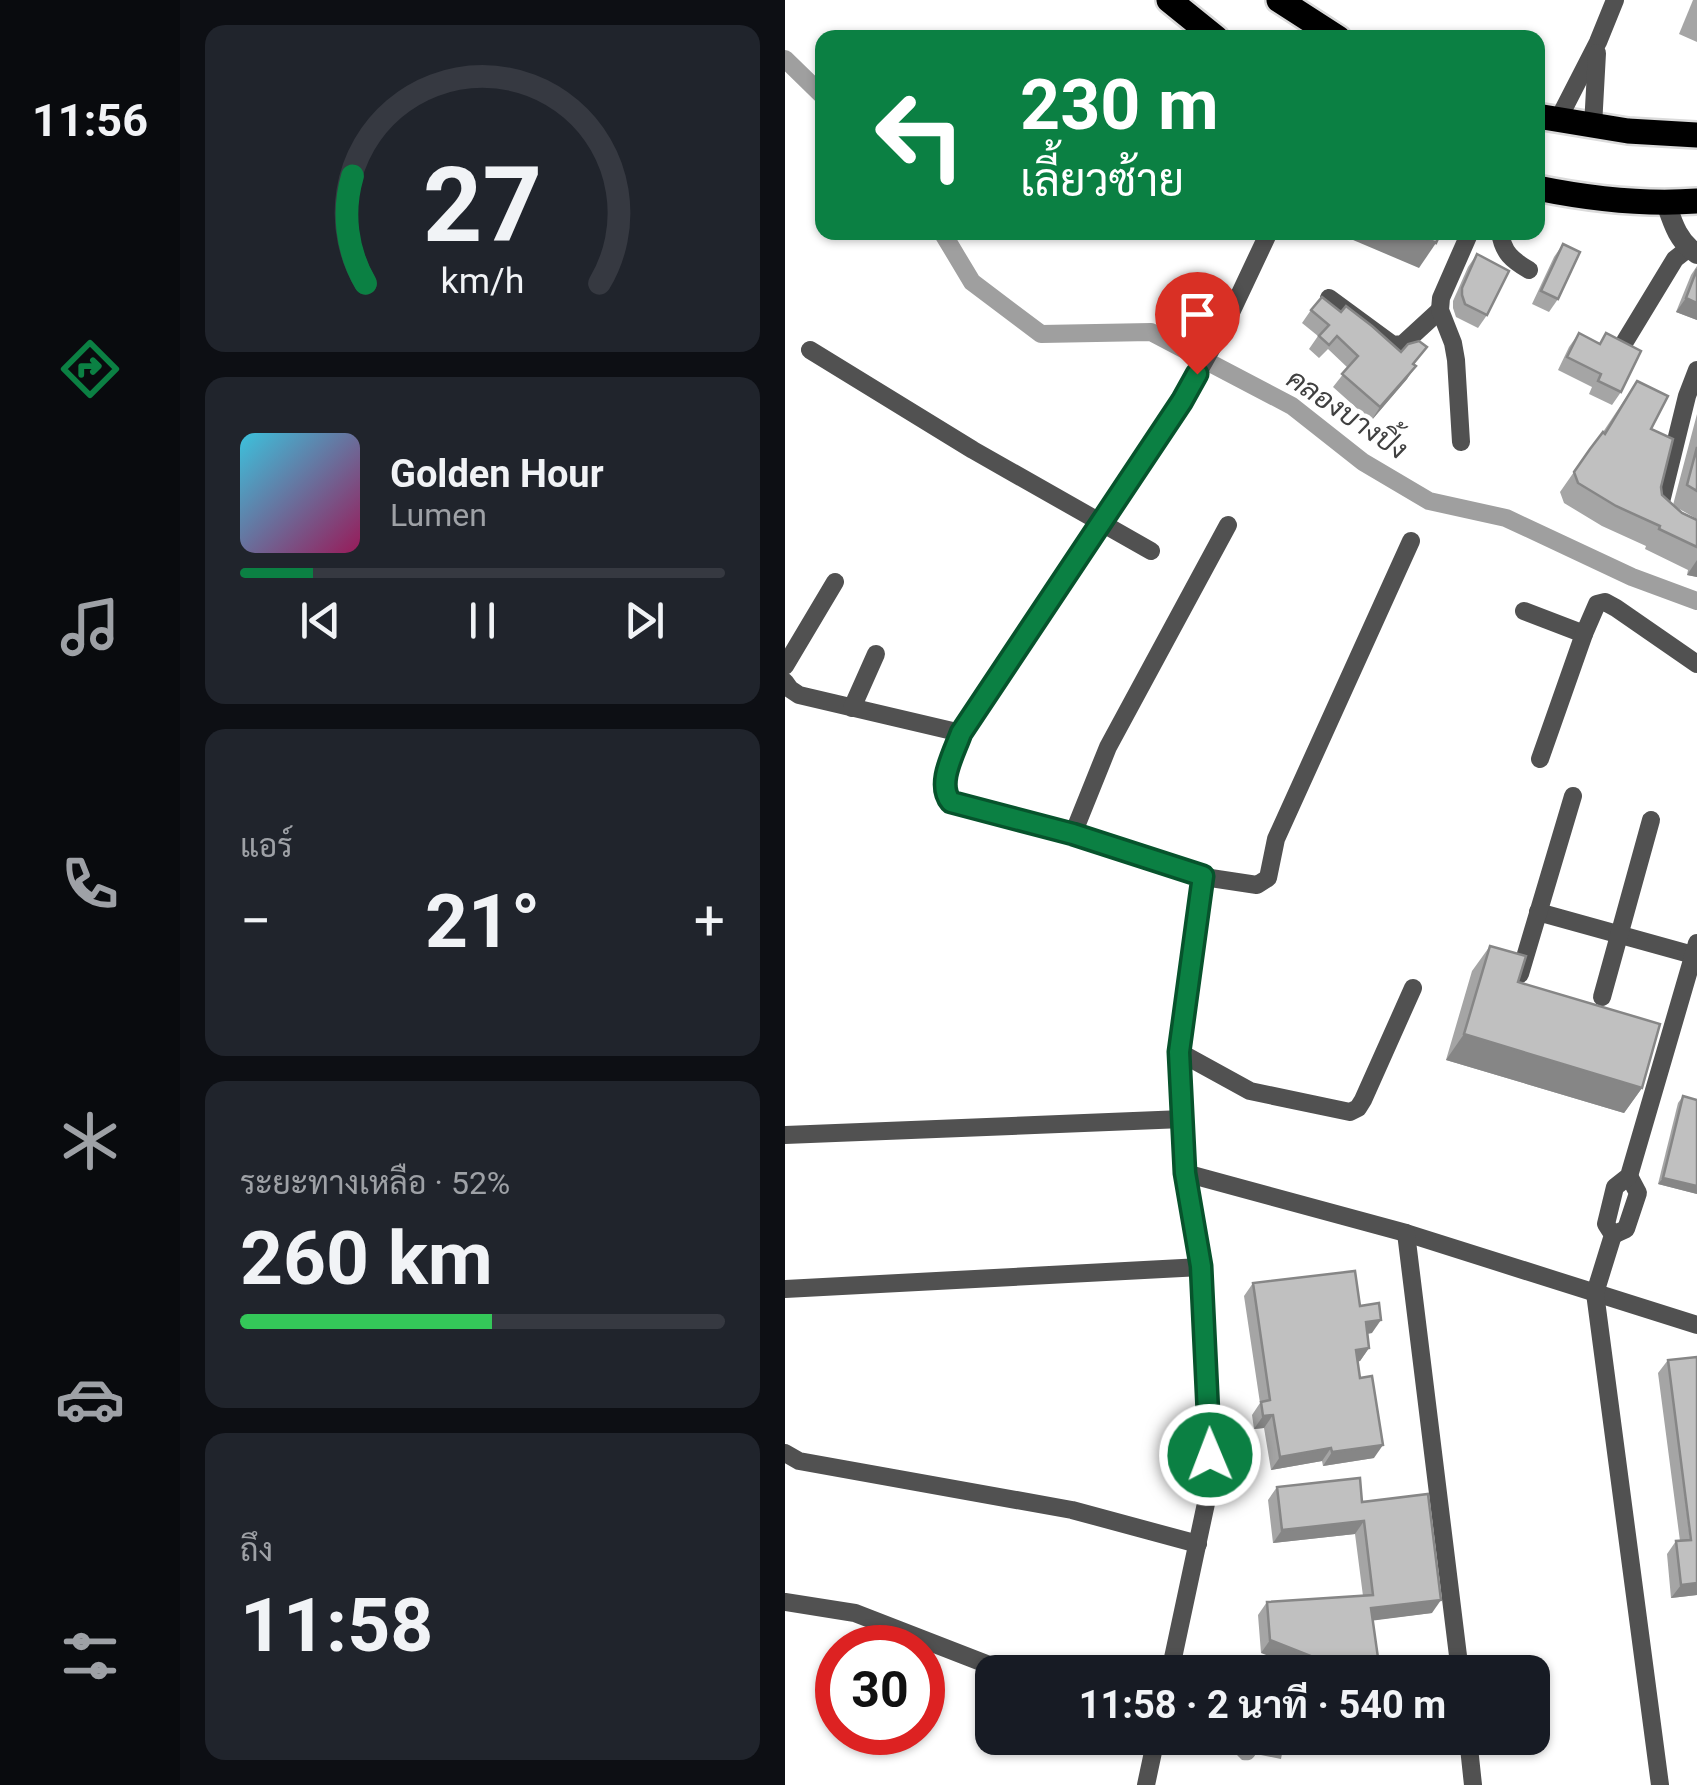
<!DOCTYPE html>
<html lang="th">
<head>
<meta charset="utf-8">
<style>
  body { margin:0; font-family:Roboto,Sarabun,sans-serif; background:#20242c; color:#f1f3f6; height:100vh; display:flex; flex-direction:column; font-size:38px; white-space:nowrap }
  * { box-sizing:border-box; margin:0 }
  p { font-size:32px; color:#9ea1a6 }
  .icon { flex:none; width:55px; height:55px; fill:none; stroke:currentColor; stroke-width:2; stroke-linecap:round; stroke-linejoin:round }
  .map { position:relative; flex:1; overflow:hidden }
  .sheet { display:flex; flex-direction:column; gap:25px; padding:25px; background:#0d0f14; width:605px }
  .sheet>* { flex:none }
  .hud { position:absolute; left:30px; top:30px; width:730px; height:210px; border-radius:20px; box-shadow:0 2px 8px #0004; background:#0b8043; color:#fff; overflow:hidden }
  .speed { position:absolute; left:30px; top:1625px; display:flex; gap:20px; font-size:50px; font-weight:700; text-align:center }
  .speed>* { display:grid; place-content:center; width:130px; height:130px; border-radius:50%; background:#171b24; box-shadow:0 2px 8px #0004; line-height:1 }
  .speed .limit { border:15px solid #d22; background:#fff; color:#111 }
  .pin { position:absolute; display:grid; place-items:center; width:85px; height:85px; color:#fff; margin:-102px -42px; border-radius:50% 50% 50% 0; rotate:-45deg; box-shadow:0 0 10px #0007 }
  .pin .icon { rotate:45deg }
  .me { position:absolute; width:110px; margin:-55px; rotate:359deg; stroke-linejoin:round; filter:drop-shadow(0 0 8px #0008) }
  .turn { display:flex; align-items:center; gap:35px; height:210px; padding:0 40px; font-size:45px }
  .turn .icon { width:130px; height:130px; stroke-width:2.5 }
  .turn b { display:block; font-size:70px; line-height:85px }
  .big { font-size:75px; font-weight:700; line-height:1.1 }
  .sheet .card { flex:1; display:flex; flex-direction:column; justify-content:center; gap:15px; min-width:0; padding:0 35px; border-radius:20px; background:#20242c }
  .sheet .dial { align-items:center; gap:0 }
  .dial svg { height:260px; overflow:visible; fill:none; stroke:#363941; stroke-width:7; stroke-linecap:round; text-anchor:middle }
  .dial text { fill:#f1f3f6; stroke:none }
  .song { display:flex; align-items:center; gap:30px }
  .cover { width:120px; height:120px; border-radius:15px; background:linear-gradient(135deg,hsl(190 70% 55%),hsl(330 70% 35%)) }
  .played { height:10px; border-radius:5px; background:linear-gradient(90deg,#0b8043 15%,#363941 15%) }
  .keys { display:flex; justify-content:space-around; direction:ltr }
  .heat { display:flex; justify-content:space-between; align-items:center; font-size:55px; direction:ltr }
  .charge { height:15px; border-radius:8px; background:linear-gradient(90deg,#34c759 52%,#363941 0) }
  .trip { position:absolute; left:190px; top:1655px; width:575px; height:100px; border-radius:20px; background:#171b24; box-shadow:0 2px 8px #0004; font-weight:700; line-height:100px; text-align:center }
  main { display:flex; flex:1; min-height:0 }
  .menu { display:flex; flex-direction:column; width:180px; justify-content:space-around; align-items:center; background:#090b0e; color:#9ea1a6 }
  .menu .icon { width:70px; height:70px }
  .menu .on { color:#0b8043 }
  .menu b { font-size:45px; color:#f1f3f6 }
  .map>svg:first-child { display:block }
  .water { fill:#9f9f9f }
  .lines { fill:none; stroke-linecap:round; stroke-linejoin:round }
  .canal { stroke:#9f9f9f; stroke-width:18 }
  .primary-casing { stroke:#dbdbdb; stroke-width:30 }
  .minor { stroke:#515151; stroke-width:18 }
  .tertiary { stroke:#515151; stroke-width:20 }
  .primary { stroke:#000; stroke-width:25 }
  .wall { fill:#a5a5a5 }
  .shaded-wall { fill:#868686 }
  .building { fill:#c0c0c0; stroke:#868686; stroke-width:2.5 }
  .route-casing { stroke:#07532c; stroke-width:25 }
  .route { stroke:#0b8043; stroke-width:18 }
  .labels { text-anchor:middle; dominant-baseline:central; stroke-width:9; stroke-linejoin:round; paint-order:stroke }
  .water-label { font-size:28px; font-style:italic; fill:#404040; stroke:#fff }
</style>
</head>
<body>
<main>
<nav class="menu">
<b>11:56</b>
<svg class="icon on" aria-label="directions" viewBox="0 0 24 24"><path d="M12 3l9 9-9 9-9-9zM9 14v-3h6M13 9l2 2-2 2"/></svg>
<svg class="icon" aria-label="music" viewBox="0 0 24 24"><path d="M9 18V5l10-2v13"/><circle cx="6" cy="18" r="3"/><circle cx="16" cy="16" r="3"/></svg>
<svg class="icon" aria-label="phone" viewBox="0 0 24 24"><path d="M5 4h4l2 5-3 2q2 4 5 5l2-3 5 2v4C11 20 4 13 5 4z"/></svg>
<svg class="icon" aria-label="climate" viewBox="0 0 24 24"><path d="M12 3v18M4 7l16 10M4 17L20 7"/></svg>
<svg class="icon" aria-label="car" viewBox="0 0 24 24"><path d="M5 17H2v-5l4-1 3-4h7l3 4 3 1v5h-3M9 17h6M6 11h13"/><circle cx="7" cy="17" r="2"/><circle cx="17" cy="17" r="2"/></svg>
<svg class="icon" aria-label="filters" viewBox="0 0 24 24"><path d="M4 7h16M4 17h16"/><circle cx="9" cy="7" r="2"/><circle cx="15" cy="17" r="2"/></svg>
</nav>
<section class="sheet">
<div class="card dial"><svg viewBox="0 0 100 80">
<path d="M14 69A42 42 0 1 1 86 69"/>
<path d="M14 69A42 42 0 0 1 10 36" stroke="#0b8043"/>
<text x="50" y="56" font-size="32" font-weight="700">27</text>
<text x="50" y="72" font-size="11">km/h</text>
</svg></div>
<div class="card">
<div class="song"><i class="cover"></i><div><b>Golden Hour</b><p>Lumen</p></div></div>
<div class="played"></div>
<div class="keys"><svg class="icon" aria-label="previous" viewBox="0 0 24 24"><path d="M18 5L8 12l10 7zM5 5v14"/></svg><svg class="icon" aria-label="pause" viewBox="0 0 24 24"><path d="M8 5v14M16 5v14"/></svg><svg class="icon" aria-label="next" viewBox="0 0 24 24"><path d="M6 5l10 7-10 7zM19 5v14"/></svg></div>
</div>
<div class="card"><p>แอร์</p>
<div class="heat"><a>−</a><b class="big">21°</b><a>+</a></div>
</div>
<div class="card"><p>ระยะทางเหลือ · 52%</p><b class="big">260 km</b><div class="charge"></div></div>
<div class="card"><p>ถึง</p><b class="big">11:58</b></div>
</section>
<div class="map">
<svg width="912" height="1785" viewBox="0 0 912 1785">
  <rect width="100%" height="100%" fill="#fff"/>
  <!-- water -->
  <path class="water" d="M464 1738H500L496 1759 471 1754C467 1760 465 1761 457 1760L452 1755 455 1744 463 1742Z"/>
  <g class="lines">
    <!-- canal -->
    <g class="canal">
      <polyline points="0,59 38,96"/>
      <polyline points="157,232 187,282 256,334 366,332 507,406 578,462 644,501 721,518 847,577 912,601"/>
    </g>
    <defs>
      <g id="primary">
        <polyline points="384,0 431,38"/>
        <polyline points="494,0 553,38"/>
        <polyline points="752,116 843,131 912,135"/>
        <path d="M752 188C806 199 858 205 912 201"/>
      </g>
    </defs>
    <!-- primary casing -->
    <use href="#primary" class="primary-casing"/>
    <!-- minor -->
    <g class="minor">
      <polyline points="773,120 813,42 830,0"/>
      <polyline points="808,126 812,53"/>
      <path d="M484 232 443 319 397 401 176 733C169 753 150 784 167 802L288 834 419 877 472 885 483 878 491 839 626 541"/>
      <path d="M715 232C718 253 727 260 744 270"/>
      <polyline points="544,298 608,345 618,344 655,310"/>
      <polyline points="839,343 890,259 904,248"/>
      <polyline points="25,350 188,450 366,551"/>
      <polyline points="912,370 902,396 874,510 888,522 912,532"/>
      <polyline points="676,442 671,360 668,343 655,310 656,298 685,232"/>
      <polyline points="739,611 799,634"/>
      <polyline points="0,666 50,582"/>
      <polyline points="0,682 5,689 14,695 176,733"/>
      <polyline points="67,708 91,654"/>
      <polyline points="755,759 799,634 812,604 820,602 831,608 912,664"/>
      <polyline points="288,834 323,747 443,525"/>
      <polyline points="753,912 912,956"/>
      <polyline points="735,974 788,796"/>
      <polyline points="817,997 866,820"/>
      <polyline points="394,1052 465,1091 565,1112 573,1108 578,1100 628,988"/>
      <polyline points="0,1135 398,1119"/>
      <polyline points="400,1173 621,1233 912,1325"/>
      <polyline points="621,1233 675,1672"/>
      <polyline points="828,1235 841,1229 853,1193 844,1176"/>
      <polyline points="0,1289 416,1267"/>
      <polyline points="0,1453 14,1461 287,1510 413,1544"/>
      <polyline points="0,1602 70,1613 222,1672"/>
      <polyline points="385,1672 423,1494 425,1455 416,1267 400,1173 394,1052 419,877"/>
      <polyline points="683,1738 688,1785"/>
      <polyline points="361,1785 371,1738"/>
      <polyline points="875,1785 810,1293 828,1235 821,1224 830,1187 844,1176 912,943"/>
    </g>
    <!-- tertiary -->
    <path class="tertiary" d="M881 203C888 224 893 241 912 254"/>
    <!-- primary -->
    <use href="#primary" class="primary"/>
  </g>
  <!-- wall -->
  <g class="wall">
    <polygon points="908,0 912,0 912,42 894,34"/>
    <polygon points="778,244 773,299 764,312 747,304 769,257"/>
    <polygon points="692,254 702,315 693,328 671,317 668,308 668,301 683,267"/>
    <polygon points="912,266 912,320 891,312 906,275"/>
    <polygon points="526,310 556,312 629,364 622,379 586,421 548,387 563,368 543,349 534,358 524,349 533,336 517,323"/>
    <polygon points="794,333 814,344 821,333 836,392 827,405 804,394 807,387 773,370 784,347"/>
    <polygon points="852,381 866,429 877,495 888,505 912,414 912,519 889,506 897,513 912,520 912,577 902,575 903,570 860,549 861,546 817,526 779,503 775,492 805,449 818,432"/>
    <polygon points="705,946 733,982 857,1088 839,1113 661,1060 687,971"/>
    <polygon points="898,1096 912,1100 912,1194 873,1184 893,1103"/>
    <polygon points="468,1283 575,1306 587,1333 582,1334 584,1348 575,1361 572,1362 589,1458 538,1466 537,1461 486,1470 479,1428 469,1429 467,1415 475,1403 459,1296"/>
    <polygon points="883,1360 912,1595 886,1598 882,1554 891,1541 895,1541 873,1373"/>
    <polygon points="492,1487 577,1502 647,1613 588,1620 476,1653 473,1615 482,1602 578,1596 570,1534 488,1543 483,1500"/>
  </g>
  <!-- shaded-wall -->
  <g class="shaded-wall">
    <polygon points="556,232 627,232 651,243 634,268 554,234"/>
    <polygon points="901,298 912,303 912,320 891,312"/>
    <polygon points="631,366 622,379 586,421 595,407"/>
    <polygon points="912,560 912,577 902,575"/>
    <polygon points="679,1034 857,1088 839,1113 661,1060"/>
    <polygon points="878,1178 912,1186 912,1194 873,1184"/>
    <polygon points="596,1320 587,1333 571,1335 581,1322"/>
    <polygon points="584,1348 575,1361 562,1363 571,1350"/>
    <polygon points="488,1415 479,1428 469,1429 478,1416"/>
    <polygon points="598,1445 589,1458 538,1466 547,1452"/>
    <polygon points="546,1448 537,1461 486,1470 495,1457"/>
    <polygon points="579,1521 570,1534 488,1543 497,1530"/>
    <polygon points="912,1583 912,1595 886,1598 896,1585"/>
    <polygon points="656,1600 647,1613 577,1622 586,1608"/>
    <polygon points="485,1640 566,1672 524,1672 476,1653"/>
  </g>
  <!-- building -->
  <g class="building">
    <polygon points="627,232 656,232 651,243"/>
    <polygon points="778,244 795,252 773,299 756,291"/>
    <polygon points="692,254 724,271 702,315 680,304 677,295 677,288"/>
    <polygon points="912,269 912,303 901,298"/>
    <polygon points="537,297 556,312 561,306 587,326 616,352 623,344 634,341 642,347 628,364 631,366 595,407 557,374 573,356 552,336 544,345 534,336 544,325 526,310"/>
    <polygon points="794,333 815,344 821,333 856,351 836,392 813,381 816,374 782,357"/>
    <polygon points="852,381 883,396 866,429 888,439 876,487 877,495 897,513 912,520 912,547 874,529 875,526 831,506 793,483 789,472 805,449 818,432 820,434"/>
    <polygon points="912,447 912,491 902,485"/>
    <polygon points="705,946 741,956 733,982 875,1024 857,1088 679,1034"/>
    <polygon points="898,1096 912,1100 912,1186 878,1178"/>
    <polygon points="570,1271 575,1306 594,1303 596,1320 581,1322 584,1348 571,1350 575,1378 587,1376 598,1445 547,1452 546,1448 495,1457 488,1415 478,1416 476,1402 485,1400 468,1283"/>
    <polygon points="912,1357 912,1583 896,1585 891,1541 906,1540 883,1360"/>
    <polygon points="575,1478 577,1502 643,1494 656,1600 586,1608 595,1672 566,1672 485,1640 482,1602 588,1595 579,1521 497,1530 492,1487"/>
  </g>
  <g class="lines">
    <defs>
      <path id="route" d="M412 374 397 401 176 733C169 753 151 784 166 802L288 834 418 876 394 1052 400 1173 416 1266 425 1455"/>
    </defs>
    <!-- route casing -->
    <use href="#route" class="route-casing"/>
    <!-- route -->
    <use href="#route" class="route"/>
  </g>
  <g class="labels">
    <!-- water labels -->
    <g class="water-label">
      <text transform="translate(562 414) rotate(34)">คลองบางปิ้ง</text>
    </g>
  </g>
</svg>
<div class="speed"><div class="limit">30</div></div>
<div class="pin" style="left:412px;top:374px;background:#d93025"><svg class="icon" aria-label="arrive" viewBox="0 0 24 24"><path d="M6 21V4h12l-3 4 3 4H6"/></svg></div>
<svg class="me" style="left:425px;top:1455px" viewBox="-20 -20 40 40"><circle r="17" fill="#0b8043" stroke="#fff" stroke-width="3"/><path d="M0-11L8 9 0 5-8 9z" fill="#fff"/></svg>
<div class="trip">11:58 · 2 นาที · 540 m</div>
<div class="hud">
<div class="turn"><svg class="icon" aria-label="left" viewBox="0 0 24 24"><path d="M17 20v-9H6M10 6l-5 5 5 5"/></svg><div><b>230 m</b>เลี้ยวซ้าย</div></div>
</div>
</div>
</main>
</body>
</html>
